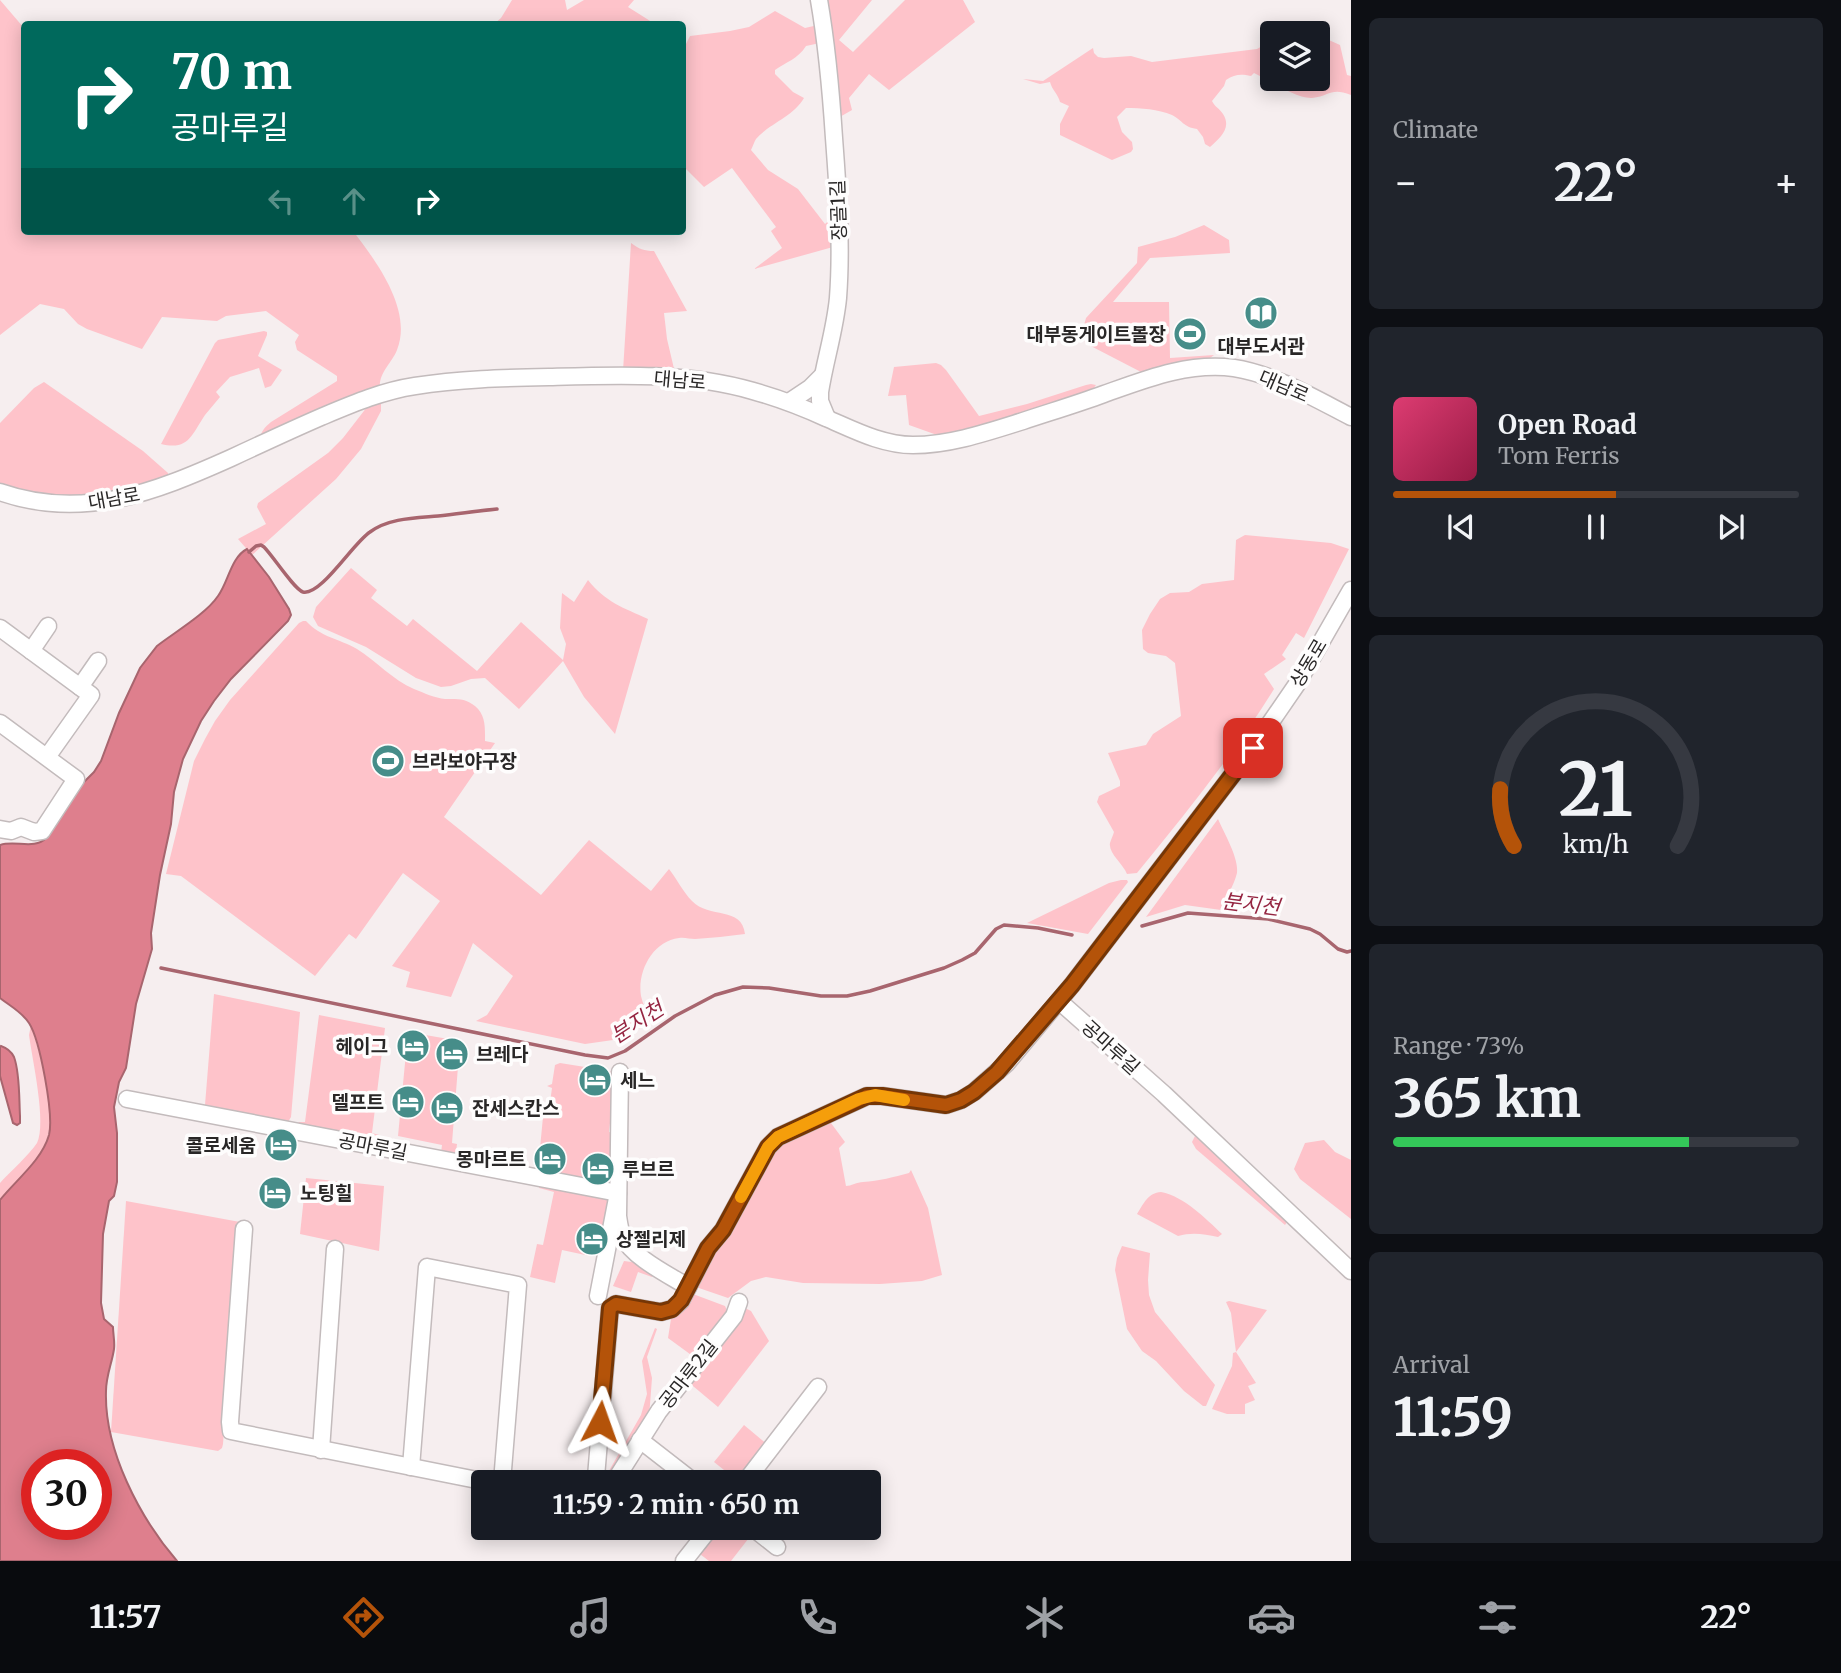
<!DOCTYPE html>
<html lang="en">
<head>
<meta charset="utf-8">
<style>
  body { margin:0; font-family:Merriweather,"Noto Sans KR",serif; background:#20242c; color:#f1f3f6; height:100vh; display:flex; flex-direction:column; font-size:26px; white-space:nowrap }
  * { box-sizing:border-box; margin:0 }
  p { font-size:23px; color:#9ea1a6 }
  .icon { flex:none; width:38px; height:38px; fill:none; stroke:currentColor; stroke-width:2; stroke-linecap:round; stroke-linejoin:round }
  .map { position:relative; flex:1; overflow:hidden }
  .panel { display:flex; flex-direction:column; gap:18px; padding:18px; background:#0d0f14; width:490px }
  .panel>* { flex:none }
  .hud { position:absolute; left:21px; top:21px; width:665px; height:214px; border-radius:7px; box-shadow:0 4px 18px #0003; background:#00695c; color:#fff; overflow:hidden }
  .fabs { position:absolute; left:1260px; top:21px; display:grid; gap:14px }
  .fabs a { display:grid; place-items:center; width:70px; height:70px; border-radius:7px; background:#171b24; box-shadow:0 4px 18px #0003; font-size:35px }
  .speed { position:absolute; left:21px; top:1449px; display:flex; gap:14px; font-size:35px; font-weight:700; text-align:center }
  .speed>* { display:grid; place-content:center; width:91px; height:91px; border-radius:50%; background:#171b24; box-shadow:0 4px 18px #0003; line-height:1 }
  .speed .limit { border:10px solid #d22; background:#fff; color:#111 }
  .pin { position:absolute; display:grid; place-items:center; width:60px; height:60px; color:#fff; margin:-30px; border-radius:14px; box-shadow:0 4px 10px #0006 }
  .me { position:absolute; width:77px; margin:-38px; rotate:4deg; stroke-linejoin:round; filter:drop-shadow(0 0 5px #0008) }
  .turn { display:flex; align-items:center; gap:24px; height:147px; padding:0 35px; font-size:32px }
  .turn .icon { width:91px; height:91px; stroke-width:2.5 }
  .turn b { display:block; font-size:49px; line-height:60px }
  .lanes { display:flex; align-items:center; height:66px; padding:0 35px; background:#0003; justify-content:center; gap:35px; direction:ltr }
  .lanes .off { opacity:.35 }
  .big { font-size:52px; font-weight:700; line-height:1.1 }
  .panel .card { flex:1; display:flex; flex-direction:column; justify-content:center; gap:10px; min-width:0; padding:0 24px; border-radius:10px; background:#20242c }
  .panel .dial { align-items:center; gap:0 }
  .dial svg { height:182px; overflow:visible; fill:none; stroke:#363941; stroke-width:7; stroke-linecap:round; text-anchor:middle }
  .dial text { fill:#f1f3f6; stroke:none }
  .song { display:flex; align-items:center; gap:21px }
  .cover { width:84px; height:84px; border-radius:10px; background:linear-gradient(135deg,hsl(340 70% 55%),hsl(340 70% 35%)) }
  .played { height:7px; border-radius:4px; background:linear-gradient(90deg,#b45309 55%,#363941 55%) }
  .keys { display:flex; justify-content:space-around; direction:ltr }
  .heat { display:flex; justify-content:space-between; align-items:center; font-size:38px; direction:ltr }
  .charge { height:10px; border-radius:5px; background:linear-gradient(90deg,#34c759 73%,#363941 0) }
  .trip { position:absolute; left:471px; top:1470px; width:410px; height:70px; border-radius:7px; background:#171b24; box-shadow:0 4px 18px #0003; font-weight:700; line-height:70px; text-align:center }
  .tab-bar { display:flex; height:112px; justify-content:space-around; align-items:center; background:#090b0e; color:#9ea1a6 }
  .tab-bar .icon { width:49px; height:49px }
  .tab-bar .active { color:#b45309 }
  .tab-bar b { font-size:32px; color:#f1f3f6 }
  main { display:flex; flex:1; min-height:0 }
  .map>svg:first-child { display:block }
  .green { fill:#fec3ca }
  .water { fill:#de7f8d; stroke:#a8656e; stroke-width:2; fill-rule:evenodd }
  .lines { fill:none; stroke-linecap:round; stroke-linejoin:round }
  .stream { stroke:#a8656e; stroke-width:3.5 }
  .minor-casing { stroke:#c3bbbc; stroke-width:19 }
  .minor { stroke:#fff; stroke-width:16 }
  .route-casing { stroke:#753606; stroke-width:18 }
  .route { stroke:#b45309; stroke-width:12 }
  .slow { stroke:#f59e0b; stroke-width:12 }
  .labels { text-anchor:middle; dominant-baseline:central; stroke-width:7; stroke-linejoin:round; paint-order:stroke }
  .street-label { font-size:19px; fill:#292727; stroke:#fefdfd }
  .poi-label { font-size:19px; font-weight:bold; fill:#292727; stroke:#fefdfd; text-anchor:start }
  .water-label { font-size:21px; font-style:italic; fill:#952541; stroke:#fefdfd }
</style>
</head>
<body>
<main>
<div class="map">
<svg width="1351" height="1561" viewBox="0 0 1351 1561">
  <rect width="100%" height="100%" fill="#f6eeef"/>
  <!-- green -->
  <g class="green">
    <path d="M0 0 24 28V231H353C376 261 413 310 397 350 392 363 378 373 380 389L260 441C260 432 265 427 271 422L337 381V376L297 350 295 342 299 335 266 311 226 316 217 321 162 317 142 349 87 329 78 324 64 309 40 304 0 335Z"/>
    <polygon points="512,0 565,0 567,10 584,0 634,0 628,7 655,24 494,24 501,18"/>
    <polygon points="826,0 872,0 839,40 853,52 905,0 963,0 975,22 889,90 869,74 849,98 852,110 838,118"/>
    <path d="M775 11 805 28 818 25 820 43 806 46C798 59 786 62 775 70V74L793 92 804 98C793 117 770 123 756 139 754 142 753 146 751 150L768 170 798 189 825 224 833 217V247L754 269 782 248 771 231 776 227 732 168 704 187 683 166 682 42 686 44 690 36 730 31 749 27Z"/>
    <path d="M1318 37H1322L1340 45 1347 75 1351 76V95C1331 87 1330 96 1312 98 1296 99 1269 80 1254 73L1251 76C1241 74 1235 74 1226 80L1224 86 1212 101C1215 107 1219 108 1223 114 1232 128 1220 138 1210 147L1205 144 1203 137 1197 129C1183 127 1182 120 1172 115 1158 109 1141 108 1126 108L1117 117 1122 132 1132 142 1133 149 1131 152 1112 160 1060 135V124L1069 106 1060 102C1058 94 1052 90 1050 82L1040 84 1023 79 1043 81 1093 48 1094 53 1098 57 1104 58 1131 56 1152 62 1257 49 1264 45 1267 41 1272 39V79H1318Z"/>
    <polygon points="1204,225 1229,240 1230,253 1150,258 1113,302 1169,302 1170,358 1214,355 1210,358 1176,363 1141,372 1085,343 1084,325 1086,318 1137,263 1138,247 1175,237"/>
    <path d="M631 243C639 249 644 251 654 251L687 311 664 313 667 339 675 373 623 371Z"/>
    <path d="M264 331 267 332V335L258 356 282 370 271 386 265 388 259 368 230 377 216 392 220 397C215 403 210 409 205 415 192 434 189 451 161 444L215 343 218 340Z"/>
    <polygon points="936,363 941,365 946,370 979,416 1027,404 1086,385 1091,384 1096,385 1093,389 967,430 937,435 909,425 906,395 888,396 894,367"/>
    <polygon points="44,382 143,451 168,473 169,477 139,491 66,500 0,487 0,423 34,388"/>
    <polygon points="378,402 381,403 381,411 361,449 336,479 252,555 238,539 266,524 257,507 258,503 328,453 343,438 367,407 371,404"/>
    <path d="M1245 535 1331 543 1349 549 1304 638 1296 633 1282 655 1286 659 1264 674 1274 689C1234 754 1185 814 1137 873L1127 874C1123 864 1108 853 1110 843 1111 839 1113 836 1114 832L1097 802 1099 796 1120 786V781L1108 753 1146 745 1153 734 1181 716 1175 663 1166 656 1148 653 1143 649 1142 630 1150 614 1160 599 1170 593 1189 592 1202 584 1234 580 1236 540Z"/>
    <path d="M351 568 377 590 371 598 407 626 413 619 477 671 521 622 563 660 566 644 560 628 562 593 574 602 588 580C605 602 624 608 648 619L615 734 584 697 563 661 519 709 485 678 471 679 451 686 441 687 416 678 366 647 318 626 313 617 316 607Z"/>
    <path d="M303 621H306C322 638 338 638 357 649 376 661 393 680 414 689 424 693 435 698 445 699 457 699 465 698 475 706 486 715 485 728 485 741L495 743 444 817 541 895 589 840 651 891 669 869C677 879 683 892 692 901 709 919 742 906 745 934 728 936 712 938 695 939 690 939 684 937 679 938 653 941 637 971 641 996 643 1005 647 1013 652 1021L620 1039 585 1044 476 1021 487 1015 513 976 473 943 451 997 406 987 410 972 392 966 440 901 403 873 356 939 349 934 315 976 181 876 166 874 194 761 205 739 215 721 230 700 299 623Z"/>
    <path d="M1218 819C1224 833 1239 858 1237 873 1234 885 1226 898 1221 910L1185 905 1146 917Z"/>
    <polygon points="1121,880 1127,880 1128,882 1088,934 1027,923 1109,883"/>
    <polygon points="214,994 300,1012 291,1117 288,1122 205,1105"/>
    <polygon points="319,1015 385,1028 372,1133 379,1135 374,1140 302,1126 298,1122 305,1122"/>
    <path d="M31 1025C41 1059 61 1117 43 1149 32 1168 14 1183 0 1200V1183C10 1172 29 1155 37 1143 47 1124 32 1058 29 1035Z"/>
    <polygon points="408,1032 460,1041 452,1143 457,1144 456,1152 454,1154 441,1153 442,1145 398,1136"/>
    <polygon points="560,1063 610,1071 615,1079 609,1132 615,1133 615,1181 610,1186 540,1171 538,1169 543,1117 548,1117 552,1088 547,1086 552,1084 555,1065"/>
    <path d="M828 1119 845 1142 839 1148 846 1186C851 1186 857 1182 863 1182 879 1181 894 1177 909 1173L911 1170 928 1208 942 1275 922 1281 880 1284 803 1283 766 1277 751 1281 728 1298 696 1287 712 1250 775 1149 781 1141Z"/>
    <polygon points="1195,1136 1287,1222 1285,1225 1196,1149 1192,1142"/>
    <polygon points="1324,1140 1335,1152 1351,1160 1351,1219 1300,1179 1294,1169 1305,1143"/>
    <polygon points="306,1178 384,1186 379,1251 300,1234"/>
    <polygon points="540,1183 611,1198 601,1255 591,1253 590,1256 562,1250 555,1283 530,1277 537,1244 543,1245 554,1192 539,1188"/>
    <path d="M1161 1192C1185 1197 1205 1218 1222 1234L1218 1237C1204 1234 1192 1232 1178 1236L1137 1214C1144 1203 1148 1193 1161 1192Z"/>
    <polygon points="126,1201 240,1222 223,1444 222,1448 218,1451 111,1432"/>
    <polygon points="1122,1246 1150,1253 1148,1280 1149,1295 1155,1312 1215,1385 1206,1406 1203,1406 1184,1391 1156,1361 1142,1351 1127,1329 1115,1270 1117,1258"/>
    <polygon points="624,1261 639,1263 653,1275 652,1277 638,1272 631,1292 613,1286"/>
    <polygon points="693,1294 725,1306 729,1315 694,1357 668,1338 671,1319 688,1304"/>
    <polygon points="1229,1301 1267,1310 1236,1352 1256,1383 1248,1386 1255,1400 1245,1404 1245,1414 1227,1414 1212,1409 1232,1366 1233,1353 1236,1352 1231,1313 1226,1302"/>
    <polygon points="747,1309 751,1311 769,1341 718,1407 687,1381 744,1310"/>
    <polygon points="655,1328 657,1329 647,1357 652,1378 649,1418 609,1482 605,1482 606,1476 641,1415 647,1394 642,1361"/>
    <polygon points="744,1425 768,1445 739,1482 714,1462"/>
    <polygon points="715,1528 744,1528 752,1534 731,1561 709,1561 696,1551"/>
  </g>
  <!-- water -->
  <g class="water">
    <path d="M247 549 269 577 289 609 291 615 288 621 231 679 214 701 201 721 183 759 174 792 171 824 160 875 151 933 152 949 136 1004 126 1068 119 1082 114 1107 117 1133V1182L114 1196 109 1201 103 1234 101 1303 104 1319 113 1327C113 1334 115 1342 114 1349 112 1363 106 1376 106 1391 104 1450 140 1518 177 1561H0V1200C16 1180 42 1160 49 1135 54 1115 40 1040 29 1023 22 1012 10 1006 0 998V845C15 840 35 850 46 838L76 790 94 772 101 761 119 713 140 668 157 646C175 632 206 614 218 596 228 583 231 557 247 549ZM37 1465H96V1524H37Z"/>
    <path d="M1 1046C7 1048 11 1051 14 1057 20 1073 19 1099 20 1116V1123L17 1125 13 1123 0 1076V1047Z"/>
  </g>
  <g class="lines">
    <!-- stream -->
    <g class="stream">
      <path d="M249 552 256 546 261 545 264 547C273 556 294 589 303 592 321 596 353 543 370 532 389 518 415 518 438 516 457 514 477 511 497 509"/>
      <polyline points="1142,926 1188,913 1268,919 1310,929 1320,934 1338,949 1347,952 1351,951"/>
      <polyline points="161,968 585,1055 608,1058 625,1051 675,1016 715,995 743,987 769,988 821,996 847,996 870,991 944,968 962,960 975,953 996,929 1004,925 1038,928 1072,935"/>
    </g>
    <defs>
      <g id="minor">
        <path d="M819 0C827 46 831 92 834 138 838 191 842 245 838 298 835 330 825 360 820 392V401L827 418"/>
        <polyline points="789,402 810,388 822,376"/>
        <path d="M0 492C83 521 155 492 231 458 261 444 291 430 321 417 352 404 382 391 415 386 459 379 504 378 549 377 617 375 687 372 753 391 778 398 802 407 826 418 854 430 882 445 913 445 950 445 988 432 1023 421 1050 412 1077 404 1104 394 1146 379 1188 362 1234 368 1274 374 1316 399 1351 417"/>
        <polyline points="0,628 91,695 47,757"/>
        <polyline points="31,651 48,626"/>
        <polyline points="80,687 98,661"/>
        <polyline points="0,723 76,779 42,831 34,832 21,827 11,831 0,829"/>
        <polyline points="1059,1001 1164,1094 1351,1271"/>
        <path d="M620 1072 618 1216C619 1223 620 1231 623 1237 632 1257 669 1275 688 1287"/>
        <polyline points="127,1099 618,1193 598,1296"/>
        <polyline points="244,1229 230,1422 231,1431 487,1482"/>
        <polyline points="640,1440 694,1482"/>
        <polyline points="321,1450 335,1249"/>
        <polyline points="411,1467 427,1267 518,1285 502,1482"/>
        <polyline points="593,1482 596,1477 610,1308 616,1304 661,1312 672,1309 681,1301 708,1248 723,1230 768,1147 778,1137 867,1096 882,1096 946,1105 961,1100 974,1092 1007,1063 1072,985 1253,748 1297,684 1351,590"/>
        <polyline points="614,1482 659,1411 734,1316 739,1302"/>
        <polyline points="745,1482 818,1387"/>
        <polyline points="753,1528 777,1547"/>
        <polyline points="684,1561 710,1528"/>
      </g>
    </defs>
    <!-- minor casing -->
    <use href="#minor" class="minor-casing"/>
    <!-- minor -->
    <use href="#minor" class="minor"/>
  </g>
  <g class="lines">
    <defs>
      <polyline id="route" points="600,1422 610,1308 616,1304 661,1312 672,1309 681,1300 708,1248 723,1230 768,1147 778,1137 867,1096 882,1096 946,1105 961,1100 974,1092 997,1072 1072,985 1253,748"/>
    </defs>
    <!-- route casing -->
    <use href="#route" class="route-casing"/>
    <!-- route -->
    <use href="#route" class="route"/>
    <!-- slow -->
    <polyline class="slow" points="741,1197 768,1147 778,1137 859,1099 875,1095 904,1100"/>
  </g>
  <!-- icons -->
  <defs>
    <symbol id="library-disc" viewBox="-11 -11 22 22"><circle r="9.5" fill="#468d89" stroke="#fefdfd"/><path d="M-6-4Q-3-5.5-.7-3.5V5Q-3 3-6 4ZM6-4Q3-5.5 .7-3.5V5Q3 3 6 4Z" fill="#fff"/></symbol>
    <symbol id="stadium-disc" viewBox="-11 -11 22 22"><circle r="9.5" fill="#468d89" stroke="#fefdfd"/><path d="M0-5a6.5 5 0 1 0 0 10a6.5 5 0 1 0 0-10ZM-3.5-1.8h7v3.6h-7Z" fill="#fff"/></symbol>
    <symbol id="hotel-disc" viewBox="-11 -11 22 22"><circle r="9.5" fill="#468d89" stroke="#fefdfd"/><path d="M-6-4.5h1.5V1H6V5H4.5V3h-9V5H-6ZM-4 0a1.8 1.8 0 1 1 3.6 0ZM.5 0V-2.5h3Q6-2.5 6 0Z" fill="#fff"/></symbol>
  </defs>
  <g fill-rule="evenodd">
    <use href="#library-disc" x="1242" y="294" width="38" height="38"/>
    <use href="#stadium-disc" x="1171" y="315" width="38" height="38"/>
    <use href="#stadium-disc" x="369" y="742" width="38" height="38"/>
    <use href="#hotel-disc" x="394" y="1027" width="38" height="38"/>
    <use href="#hotel-disc" x="433" y="1035" width="38" height="38"/>
    <use href="#hotel-disc" x="576" y="1061" width="38" height="38"/>
    <use href="#hotel-disc" x="389" y="1083" width="38" height="38"/>
    <use href="#hotel-disc" x="428" y="1089" width="38" height="38"/>
    <use href="#hotel-disc" x="262" y="1126" width="38" height="38"/>
    <use href="#hotel-disc" x="531" y="1140" width="38" height="38"/>
    <use href="#hotel-disc" x="579" y="1150" width="38" height="38"/>
    <use href="#hotel-disc" x="256" y="1174" width="38" height="38"/>
    <use href="#hotel-disc" x="573" y="1220" width="38" height="38"/>
  </g>
  <g class="labels">
    <!-- street labels -->
    <g class="street-label">
      <text transform="translate(838 210) rotate(-92)">장골1길</text>
      <text transform="translate(680 380) rotate(5)">대남로</text>
      <text transform="translate(1284 386) rotate(23)">대남로</text>
      <text transform="translate(114 498) rotate(-10)">대남로</text>
      <text transform="translate(1308 663) rotate(-59)">상동로</text>
      <text transform="translate(1111 1047) rotate(42)">공마루길</text>
      <text transform="translate(373 1146) rotate(11)">공마루길</text>
      <text transform="translate(688 1374) rotate(-52)">공마루2길</text>
    </g>
    <!-- poi labels -->
    <g class="poi-label">
      <text x="1166" y="334" text-anchor="end">대부동게이트볼장</text>
      <text x="1261" y="346" text-anchor="middle">대부도서관</text>
      <text x="412" y="761">브라보야구장</text>
      <text x="388" y="1046" text-anchor="end">헤이그</text>
      <text x="476" y="1054">브레다</text>
      <text x="620" y="1080">세느</text>
      <text x="384" y="1102" text-anchor="end">델프트</text>
      <text x="472" y="1108">잔세스칸스</text>
      <text x="256" y="1145" text-anchor="end">콜로세움</text>
      <text x="526" y="1159" text-anchor="end">몽마르트</text>
      <text x="622" y="1169">루브르</text>
      <text x="300" y="1193">노팅힐</text>
      <text x="616" y="1239">상젤리제</text>
    </g>
    <!-- water labels -->
    <g class="water-label">
      <text transform="translate(1251 904) rotate(7)">분지천</text>
      <text transform="translate(637 1022) rotate(-33)">분지천</text>
    </g>
  </g>
</svg>
<div class="fabs">
<a><svg class="icon" aria-label="layers" viewBox="0 0 24 24"><path d="M12 4l9 5-9 5-9-5zM3 14l9 5 9-5"/></svg></a>
</div>
<div class="speed"><div class="limit">30</div></div>
<div class="pin" style="left:1253px;top:748px;background:#d93025"><svg class="icon" aria-label="arrive" viewBox="0 0 24 24"><path d="M6 21V4h12l-3 4 3 4H6"/></svg></div>
<svg class="me" style="left:600px;top:1422px" viewBox="-20 -20 40 40"><path d="M0-17L14 15 0 8-14 15z" fill="#b45309" stroke="#fff" stroke-width="4"/></svg>
<div class="trip">11:59 · 2 min · 650 m</div>
<div class="hud">
<div class="turn"><svg class="icon" aria-label="right" viewBox="0 0 24 24"><path d="M7 20v-9h11M14 6l5 5-5 5"/></svg><div><b>70 m</b>공마루길</div></div>
<div class="lanes"><svg class="icon off" aria-label="left" viewBox="0 0 24 24"><path d="M17 20v-9H6M10 6l-5 5 5 5"/></svg><svg class="icon off" aria-label="ahead" viewBox="0 0 24 24"><path d="M12 20V5M6 11l6-6 6 6"/></svg><svg class="icon" aria-label="right" viewBox="0 0 24 24"><path d="M7 20v-9h11M14 6l5 5-5 5"/></svg></div>
</div>
</div>
<section class="panel">
<div class="card"><p>Climate</p>
<div class="heat"><a>−</a><b class="big">22°</b><a>+</a></div>
</div>
<div class="card">
<div class="song"><i class="cover"></i><div><b>Open Road</b><p>Tom Ferris</p></div></div>
<div class="played"></div>
<div class="keys"><svg class="icon" aria-label="previous" viewBox="0 0 24 24"><path d="M18 5L8 12l10 7zM5 5v14"/></svg><svg class="icon" aria-label="pause" viewBox="0 0 24 24"><path d="M8 5v14M16 5v14"/></svg><svg class="icon" aria-label="next" viewBox="0 0 24 24"><path d="M6 5l10 7-10 7zM19 5v14"/></svg></div>
</div>
<div class="card dial"><svg viewBox="0 0 100 80">
<path d="M14 69A42 42 0 1 1 86 69"/>
<path d="M14 69A42 42 0 0 1 8 44" stroke="#b45309"/>
<text x="50" y="56" font-size="32" font-weight="700">21</text>
<text x="50" y="72" font-size="11">km/h</text>
</svg></div>
<div class="card"><p>Range · 73%</p><b class="big">365 km</b><div class="charge"></div></div>
<div class="card"><p>Arrival</p><b class="big">11:59</b></div>
</section>
</main>
<nav class="tab-bar">
<b>11:57</b>
<svg class="icon active" aria-label="directions" viewBox="0 0 24 24"><path d="M12 3l9 9-9 9-9-9zM9 14v-3h6M13 9l2 2-2 2"/></svg>
<svg class="icon" aria-label="music" viewBox="0 0 24 24"><path d="M9 18V5l10-2v13"/><circle cx="6" cy="18" r="3"/><circle cx="16" cy="16" r="3"/></svg>
<svg class="icon" aria-label="phone" viewBox="0 0 24 24"><path d="M5 4h4l2 5-3 2q2 4 5 5l2-3 5 2v4C11 20 4 13 5 4z"/></svg>
<svg class="icon" aria-label="climate" viewBox="0 0 24 24"><path d="M12 3v18M4 7l16 10M4 17L20 7"/></svg>
<svg class="icon" aria-label="car" viewBox="0 0 24 24"><path d="M5 17H2v-5l4-1 3-4h7l3 4 3 1v5h-3M9 17h6M6 11h13"/><circle cx="7" cy="17" r="2"/><circle cx="17" cy="17" r="2"/></svg>
<svg class="icon" aria-label="filters" viewBox="0 0 24 24"><path d="M4 7h16M4 17h16"/><circle cx="9" cy="7" r="2"/><circle cx="15" cy="17" r="2"/></svg>
<b>22°</b>
</nav>
</body>
</html>
